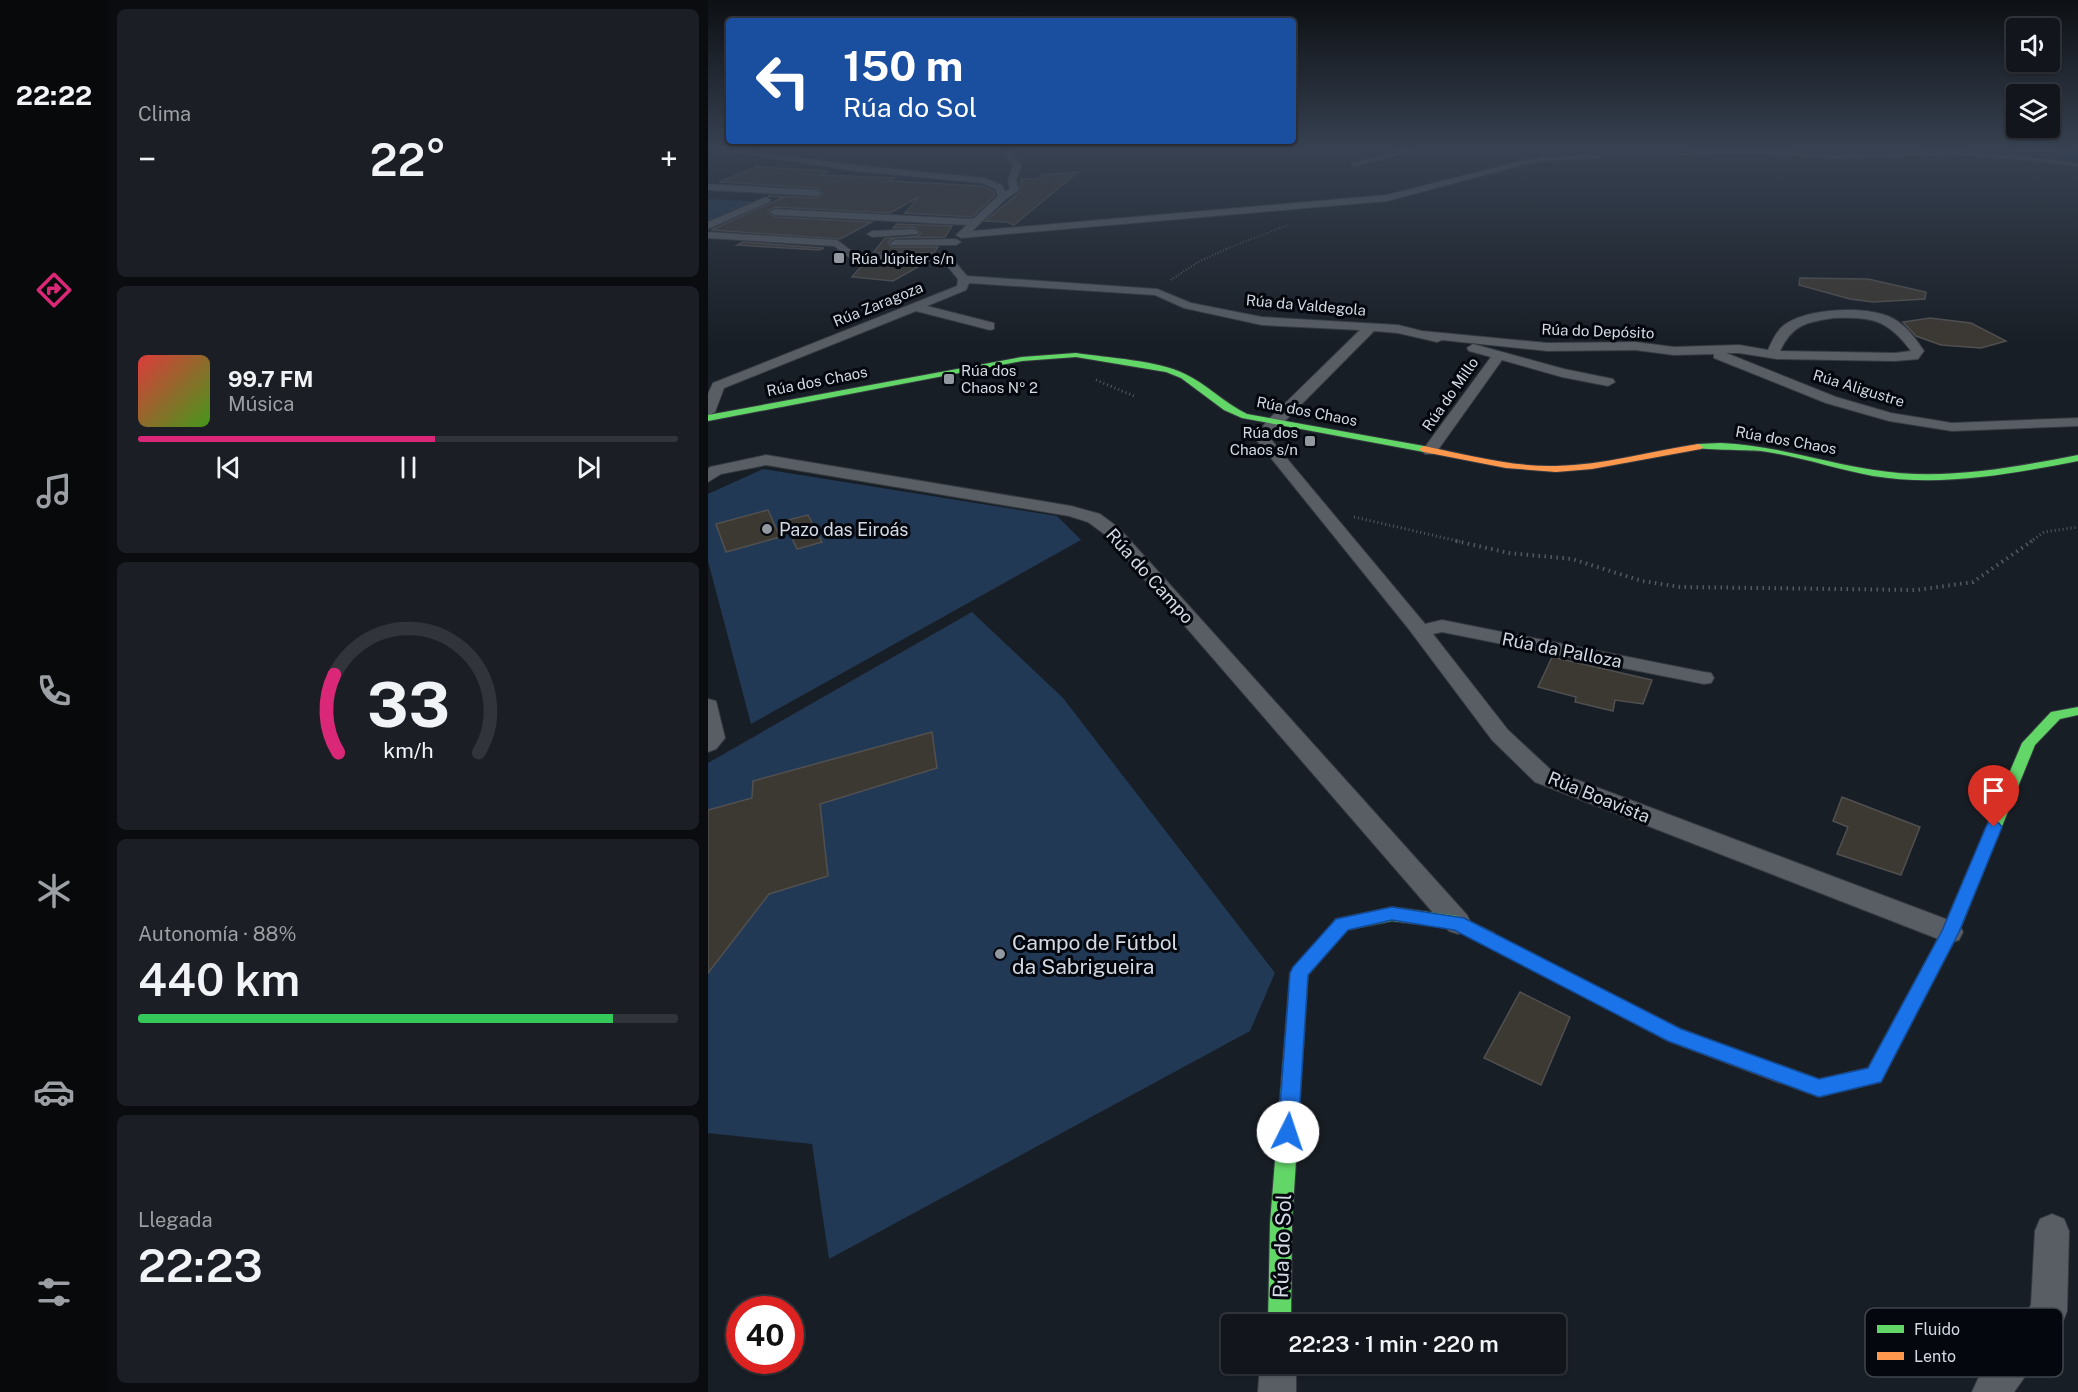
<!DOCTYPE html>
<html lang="es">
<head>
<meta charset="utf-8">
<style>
  body { margin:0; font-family:"Public Sans",sans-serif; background:#1b1f25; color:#f1f3f6; height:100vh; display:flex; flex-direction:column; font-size:22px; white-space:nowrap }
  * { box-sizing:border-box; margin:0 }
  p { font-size:20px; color:#9c9fa3 }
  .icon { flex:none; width:33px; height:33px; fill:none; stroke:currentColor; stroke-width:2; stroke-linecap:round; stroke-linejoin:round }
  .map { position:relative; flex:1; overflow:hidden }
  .sheet { display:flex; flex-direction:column; gap:9px; padding:9px; background:#0a0c0f; width:600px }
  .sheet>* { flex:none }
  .top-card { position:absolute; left:18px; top:18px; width:570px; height:126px; border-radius:6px; box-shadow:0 2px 4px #0004,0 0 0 2px #31353b; background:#1a4fa0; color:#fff; overflow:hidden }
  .fabs { position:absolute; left:1298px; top:18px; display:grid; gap:12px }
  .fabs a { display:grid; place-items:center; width:54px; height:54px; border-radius:6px; background:#12161c; box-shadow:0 2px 4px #0004,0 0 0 2px #31353b; font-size:30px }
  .speed { position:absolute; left:18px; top:1296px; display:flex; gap:12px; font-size:30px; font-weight:700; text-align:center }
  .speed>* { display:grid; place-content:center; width:78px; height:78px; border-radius:50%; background:#12161c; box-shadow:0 2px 4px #0004,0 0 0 2px #31353b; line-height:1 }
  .speed .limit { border:9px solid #d22; background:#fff; color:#111 }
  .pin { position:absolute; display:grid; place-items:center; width:51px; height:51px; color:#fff; margin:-62px -26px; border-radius:50% 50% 50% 0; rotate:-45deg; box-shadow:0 0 6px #0007 }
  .pin .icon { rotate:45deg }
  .me { position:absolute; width:66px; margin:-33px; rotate:4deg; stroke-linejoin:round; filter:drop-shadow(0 0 4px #0008) }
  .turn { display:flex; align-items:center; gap:21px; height:126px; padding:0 18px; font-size:27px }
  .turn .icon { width:78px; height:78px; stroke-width:2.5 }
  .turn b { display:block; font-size:42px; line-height:51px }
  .big { font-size:45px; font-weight:600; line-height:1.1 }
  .sheet .tile { flex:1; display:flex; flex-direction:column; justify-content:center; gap:9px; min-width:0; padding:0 21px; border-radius:9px; background:#1b1f25 }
  .sheet .dial { align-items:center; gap:0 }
  .dial svg { height:156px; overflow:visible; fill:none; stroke:#31353b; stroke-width:7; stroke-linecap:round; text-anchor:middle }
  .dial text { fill:#f1f3f6; stroke:none }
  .song { display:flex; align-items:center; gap:18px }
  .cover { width:72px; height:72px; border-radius:9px; background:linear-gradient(135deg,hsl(0 70% 55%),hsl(100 70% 35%)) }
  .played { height:6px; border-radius:3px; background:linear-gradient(90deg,#db2777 55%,#31353b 55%) }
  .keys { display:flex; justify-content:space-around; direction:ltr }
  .heat { display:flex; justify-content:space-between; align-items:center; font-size:33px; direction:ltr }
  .charge { height:9px; border-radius:4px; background:linear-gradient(90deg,#34c759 88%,#31353b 0) }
  .trip { position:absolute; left:513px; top:1314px; width:345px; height:60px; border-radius:6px; background:#12161c; box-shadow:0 2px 4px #0004,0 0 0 2px #31353b; font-weight:600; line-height:60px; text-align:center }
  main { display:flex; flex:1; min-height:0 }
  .dock { display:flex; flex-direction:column; width:108px; justify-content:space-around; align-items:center; background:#07090b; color:#9c9fa3 }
  .dock .icon { width:42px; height:42px }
  .dock .selected { color:#db2777 }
  .dock b { font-size:27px; color:#f1f3f6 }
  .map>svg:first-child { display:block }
  .green { fill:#223955 }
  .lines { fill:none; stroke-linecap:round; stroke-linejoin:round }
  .river { fill:#022d5d; fill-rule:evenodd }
  .building { fill:#3c3832; stroke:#515050; stroke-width:1.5 }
  .lane-casing { stroke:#363a41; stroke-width:3 }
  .street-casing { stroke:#363a41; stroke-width:2 }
  .fast-casing { stroke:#363a41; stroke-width:2 }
  .slow-casing { stroke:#363a41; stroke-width:2 }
  .path-far3 { stroke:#555a60; stroke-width:1.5; stroke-dasharray:1 2; stroke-linecap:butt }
  .path-far2 { stroke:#555a60; stroke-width:2; stroke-dasharray:1 2; stroke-linecap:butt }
  .path-far1 { stroke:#555a60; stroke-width:3; stroke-dasharray:1 3; stroke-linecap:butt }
  .path { stroke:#555a60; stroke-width:4; stroke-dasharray:1.5 4.5; stroke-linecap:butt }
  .lane { fill:#595e64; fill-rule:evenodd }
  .street { fill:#595e64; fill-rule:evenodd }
  .fast { fill:#63d668; fill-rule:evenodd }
  .slow { fill:#ff974d; fill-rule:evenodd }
  .route { fill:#1a73e8; stroke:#114b97; stroke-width:1.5 }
  .poi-dot { fill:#9198a0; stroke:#04070d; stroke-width:2 }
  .labels { text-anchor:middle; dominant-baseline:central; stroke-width:6; stroke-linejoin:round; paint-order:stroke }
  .far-poi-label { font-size:15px; fill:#d2d9e3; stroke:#04070d; text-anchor:start }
  .far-street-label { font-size:15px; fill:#d2d9e3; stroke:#04070d }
  .poi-label { font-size:18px; fill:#d2d9e3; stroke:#04070d; text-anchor:start }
  .street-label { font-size:18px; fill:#d2d9e3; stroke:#04070d }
  .near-poi-label { font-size:21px; fill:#d2d9e3; stroke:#04070d; text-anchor:start }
  .near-street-label { font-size:21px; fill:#d2d9e3; stroke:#04070d }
  .key { fill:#04070d; stroke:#42464d; stroke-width:1.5 }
  .key-label { font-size:16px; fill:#d2d9e3 }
</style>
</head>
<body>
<main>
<nav class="dock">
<b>22:22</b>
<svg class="icon selected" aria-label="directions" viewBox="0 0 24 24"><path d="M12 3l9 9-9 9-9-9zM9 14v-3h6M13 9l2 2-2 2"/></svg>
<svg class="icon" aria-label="music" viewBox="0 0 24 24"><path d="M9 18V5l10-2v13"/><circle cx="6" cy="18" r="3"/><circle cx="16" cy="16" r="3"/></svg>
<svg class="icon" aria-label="phone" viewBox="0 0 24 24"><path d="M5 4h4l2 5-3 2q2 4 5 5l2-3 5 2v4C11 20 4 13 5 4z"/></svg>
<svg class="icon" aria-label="climate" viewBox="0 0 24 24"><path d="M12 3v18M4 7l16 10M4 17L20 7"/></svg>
<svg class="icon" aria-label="car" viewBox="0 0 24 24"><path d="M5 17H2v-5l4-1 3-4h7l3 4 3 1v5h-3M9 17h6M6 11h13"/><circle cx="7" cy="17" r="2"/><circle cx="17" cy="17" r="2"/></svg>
<svg class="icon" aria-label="filters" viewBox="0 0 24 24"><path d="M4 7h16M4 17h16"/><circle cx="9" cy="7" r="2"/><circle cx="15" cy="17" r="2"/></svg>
</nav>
<section class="sheet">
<div class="tile"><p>Clima</p>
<div class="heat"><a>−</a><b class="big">22°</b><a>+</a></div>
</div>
<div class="tile">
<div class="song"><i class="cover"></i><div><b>99.7 FM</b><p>Música</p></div></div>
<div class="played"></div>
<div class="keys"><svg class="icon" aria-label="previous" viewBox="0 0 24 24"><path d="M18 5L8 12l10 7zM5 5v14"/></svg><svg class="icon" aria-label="pause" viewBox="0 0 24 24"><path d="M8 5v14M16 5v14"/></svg><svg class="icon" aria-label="next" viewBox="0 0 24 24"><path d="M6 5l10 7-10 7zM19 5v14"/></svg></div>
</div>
<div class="tile dial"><svg viewBox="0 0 100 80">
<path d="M14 69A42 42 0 1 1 86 69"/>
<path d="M14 69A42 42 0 0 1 12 29" stroke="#db2777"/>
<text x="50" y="56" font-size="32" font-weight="700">33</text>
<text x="50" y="72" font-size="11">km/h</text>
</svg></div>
<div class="tile"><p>Autonomía · 88%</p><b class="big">440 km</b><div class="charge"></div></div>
<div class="tile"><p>Llegada</p><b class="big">22:23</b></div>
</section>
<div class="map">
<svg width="1370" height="1392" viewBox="0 0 1370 1392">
  <rect width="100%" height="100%" fill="#181e25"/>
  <!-- green -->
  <g class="green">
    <polygon points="0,199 42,201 44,202 0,221"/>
    <polygon points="55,469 349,516 373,540 43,724 0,561 0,494"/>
    <polygon points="264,612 355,698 567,973 542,1031 121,1259 104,1144 0,1133 0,763"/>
  </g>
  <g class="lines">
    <!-- river -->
    <polygon class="river" points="1339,150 1370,150 1370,161 1341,154"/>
  </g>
  <!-- building -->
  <g class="building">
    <polygon points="49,167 121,171 112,175 186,178 181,181 274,186 285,191 287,195 264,217 197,213 211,197 182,213 67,207 60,211 67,217 164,222 132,239 3,230 76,197 60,196 109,198 115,193 109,188 11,182"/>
    <polygon points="370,172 306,225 299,222 277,221 312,192 313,179 330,179 334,175"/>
    <polygon points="189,224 244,226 237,237 187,238 210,236 213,233 206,227 185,228"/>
    <polygon points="177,238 187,238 180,242 183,247 230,247 226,253 165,253"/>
    <polygon points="35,242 116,248 111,250 29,245"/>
    <polygon points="156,263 217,263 185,281 144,277"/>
    <polygon points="1092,278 1160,279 1218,292 1217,299 1165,302 1142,299 1091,285"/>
    <polygon points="1222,318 1263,323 1298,341 1273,348 1233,345 1208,336 1195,322"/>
    <polygon points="60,510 72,537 18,552 8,524"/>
    <polygon points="100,515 114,542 89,549 76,521"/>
    <polygon points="844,657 944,680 935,704 907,700 905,711 867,702 868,697 830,687"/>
    <polygon points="224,732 229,768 112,804 120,876 61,894 0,973 0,810 44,798 45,781"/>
    <polygon points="1134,797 1212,827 1193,875 1129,854 1140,827 1125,821"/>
    <polygon points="812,992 862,1017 833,1085 776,1058"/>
  </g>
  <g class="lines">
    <defs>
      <polygon id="lane" points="1044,151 1126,155 1249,152 1308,156 1370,164 1370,166 1308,158 1249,154 1126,157 1044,153 888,156"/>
      <g id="street">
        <polygon points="12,150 36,150 147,165 276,178 294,185 297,192 302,189 300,181 305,165 297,156 298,151 309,150 305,156 313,165 308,181 311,190 298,199 264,231 679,195 813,161 835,157 890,154 894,156 890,158 835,161 814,165 679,201 253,238 248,235 259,225 67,215 62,212 67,209 265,219 290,196 287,189 274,183 147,171"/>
        <polygon points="694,150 709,150 647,166 643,164"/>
        <polygon points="0,184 109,190 113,193 109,196 0,190"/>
        <polygon points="58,197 63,200 61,202 0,229 0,222"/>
        <polygon points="206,229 211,232 210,234 164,237 159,234 164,231"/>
        <path d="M0 232 129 240 149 255H238L242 256 259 276 449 289 483 303 554 317 690 325 714 331 840 343 927 342 966 347 1031 345 1060 350C1064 341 1068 332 1075 326 1097 308 1159 305 1184 318 1198 325 1208 339 1216 351L1210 359 1187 361 1069 359 1031 353H1018L1128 397 1183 413 1244 423 1370 418V426L1244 431 1181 421 1118 403 1006 358V354L966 355 927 350 840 351 734 340 729 342 690 333 666 331 561 437 717 624 734 620 996 672 1003 673 1006 678 1003 683 996 684 734 632 725 634 800 730 843 770 1251 924 1255 932 1251 940 1242 943 1233 940 827 782 784 740 700 628 546 437 560 420 652 330 554 325 476 308 447 295 261 283 258 290 219 306 286 323V329L282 330 208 311 16 388 7 412 0 416V394L5 383 249 286 250 279 235 261H146L126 246 0 238ZM1126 318C1164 317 1179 319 1203 351L1187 353 1072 351C1084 325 1098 322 1126 318Z"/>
        <polygon points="187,240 248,239 253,242 248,245 183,245 182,243"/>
        <polygon points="765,344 856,369 905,379 907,382 900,386 854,377 794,360 727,454 717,454 714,451 783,357 761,351 759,348"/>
        <polygon points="58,455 363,506 392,514 411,528 759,915 763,923 759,931 750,934 741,931 399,536 380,522 361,516 58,465 13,474 0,482 0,469 2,467"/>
        <polygon points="0,699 8,701 17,738 8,749 0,752"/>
        <polygon points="1344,1214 1356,1219 1361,1231 1359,1311 1354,1324 1306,1392 1264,1392 1270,1379 1323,1305 1327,1231 1332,1219"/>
        <polygon points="552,1364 588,1364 588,1392 550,1392"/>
      </g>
      <g id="fast">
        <path d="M368 353C400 358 449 360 477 374 499 384 516 403 539 414L716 446 721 449 716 452 534 418 516 410 473 378 458 372 368 357 314 361 0 421V415L314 357Z"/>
        <path d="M1013 443C1065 445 1114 462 1166 470 1234 481 1303 468 1370 455V461C1303 474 1233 487 1165 476 1127 469 1091 456 1053 451 1041 450 990 450 985 447L990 444Z"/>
        <polygon points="1370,707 1370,715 1352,719 1327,745 1251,932 1173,1082 1111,1097 1065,1080 1062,1074 1065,1068 1072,1065 1111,1079 1160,1068 1234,931 1314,743 1343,712"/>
        <polygon points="684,907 750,916 786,933 789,938 786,943 780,945 747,929 684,921 639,930 600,975 584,1223 583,1324 560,1324 562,1223 582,973 628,919"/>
      </g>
      <g id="slow">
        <path d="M990 444 995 447 993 449 884 469 848 472 798 468 716 452 711 449 716 446C760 455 804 467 848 466 896 465 943 451 990 444Z"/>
        <polygon points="780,931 973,1029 1079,1068 1082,1074 1079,1080 1072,1083 960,1041 774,943 771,938 774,933"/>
      </g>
    </defs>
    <!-- lane casing -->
    <use href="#lane" class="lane-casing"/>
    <!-- street casing -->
    <use href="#street" class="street-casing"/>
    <!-- fast casing -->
    <use href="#fast" class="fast-casing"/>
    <!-- slow casing -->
    <use href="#slow" class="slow-casing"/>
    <!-- path-far3 -->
    <polyline class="path-far3" points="518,249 580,225"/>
    <!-- path-far2 -->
    <polyline class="path-far2" points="463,280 490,262 521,248"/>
    <!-- path-far1 -->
    <g class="path-far1">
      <polyline points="388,380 426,396"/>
      <polyline points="646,517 754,542"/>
      <polyline points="1322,542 1336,532 1370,527"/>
    </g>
    <!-- path -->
    <polyline class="path" points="748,541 801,553 864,559 934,581 972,587 1209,590 1265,582 1324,541"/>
    <!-- lane -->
    <use href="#lane" class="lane"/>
    <!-- street -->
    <use href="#street" class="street"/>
    <!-- fast -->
    <use href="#fast" class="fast"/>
    <!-- slow -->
    <use href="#slow" class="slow"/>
  </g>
  <!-- sky -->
  <linearGradient id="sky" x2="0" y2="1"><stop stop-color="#0d1014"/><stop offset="0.43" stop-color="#374151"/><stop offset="1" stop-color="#374151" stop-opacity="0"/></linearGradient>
  <rect width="1370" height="345" fill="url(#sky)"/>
  <!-- route -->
  <polygon class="route" points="1286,821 1291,823 1294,827 1251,932 1173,1082 1111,1097 960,1041 746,930 684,920 640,930 600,975 590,1132 587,1139 580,1142 573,1139 570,1132 582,973 585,967 628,919 684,907 756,918 973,1029 1111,1079 1160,1068 1234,931 1278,827 1280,823"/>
  <!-- markers -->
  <g class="poi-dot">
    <rect x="125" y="252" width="12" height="12" rx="3"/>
    <rect x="235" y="373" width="12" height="12" rx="3"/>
    <rect x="596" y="435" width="12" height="12" rx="3"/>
    <circle cx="59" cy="529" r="6"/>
    <circle cx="292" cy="954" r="6"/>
  </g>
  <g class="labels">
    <!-- far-poi labels -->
    <g class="far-poi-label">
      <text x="143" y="258">Rúa Júpiter s/n</text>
      <text x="253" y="370">Rúa dos<tspan x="253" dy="17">Chaos Nº 2</tspan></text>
      <text x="590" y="432" text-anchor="end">Rúa dos<tspan x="590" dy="17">Chaos s/n</tspan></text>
    </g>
    <!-- far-street labels -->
    <g class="far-street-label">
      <text transform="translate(170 304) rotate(-22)">Rúa Zaragoza</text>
      <text transform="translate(598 305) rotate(5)">Rúa da Valdegola</text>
      <text transform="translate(890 331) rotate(2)">Rúa do Depósito</text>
      <text transform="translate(109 381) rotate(-11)">Rúa dos Chaos</text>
      <text transform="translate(1151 388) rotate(17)">Rúa Aligustre</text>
      <text transform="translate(742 394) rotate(-55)">Rúa do Millo</text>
      <text transform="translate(599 411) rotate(11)">Rúa dos Chaos</text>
      <text transform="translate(1078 440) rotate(10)">Rúa dos Chaos</text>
    </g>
    <!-- poi labels -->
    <g class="poi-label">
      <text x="71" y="529">Pazo das Eiroás</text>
    </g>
    <!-- street labels -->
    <g class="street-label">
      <text transform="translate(442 576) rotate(48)">Rúa do Campo</text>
      <text transform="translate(854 650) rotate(11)">Rúa da Palloza</text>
      <text transform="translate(891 797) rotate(22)">Rúa Boavista</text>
    </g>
    <!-- near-poi labels -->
    <g class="near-poi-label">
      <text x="304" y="942">Campo de Fútbol<tspan x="304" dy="24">da Sabrigueira</tspan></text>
    </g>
    <!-- near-street labels -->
    <g class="near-street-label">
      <text transform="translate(574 1246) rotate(-88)">Rúa do Sol</text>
    </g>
  </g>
  <!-- legend -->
  <rect x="1157" y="1308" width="198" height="69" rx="9" class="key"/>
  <rect x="1169" y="1325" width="27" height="8" fill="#63d668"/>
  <rect x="1169" y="1352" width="27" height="8" fill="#ff974d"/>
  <g class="key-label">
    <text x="1206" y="1335">Fluido</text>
    <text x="1206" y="1362">Lento</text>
  </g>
</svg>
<div class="fabs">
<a><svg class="icon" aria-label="sound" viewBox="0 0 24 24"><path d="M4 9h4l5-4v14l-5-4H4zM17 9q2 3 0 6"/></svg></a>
<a><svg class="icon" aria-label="layers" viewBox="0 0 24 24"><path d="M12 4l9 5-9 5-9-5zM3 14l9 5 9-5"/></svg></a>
</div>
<div class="speed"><div class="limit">40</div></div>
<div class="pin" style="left:1286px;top:827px;background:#d93025"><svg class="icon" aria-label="arrive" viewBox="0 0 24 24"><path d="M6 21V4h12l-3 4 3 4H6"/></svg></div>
<svg class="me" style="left:580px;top:1132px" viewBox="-20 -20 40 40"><circle r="19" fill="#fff"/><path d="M0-13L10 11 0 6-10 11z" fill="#1a73e8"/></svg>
<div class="trip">22:23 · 1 min · 220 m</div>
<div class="top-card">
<div class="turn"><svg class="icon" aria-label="left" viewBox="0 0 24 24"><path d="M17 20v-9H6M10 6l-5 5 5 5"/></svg><div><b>150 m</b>Rúa do Sol</div></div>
</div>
</div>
</main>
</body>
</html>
